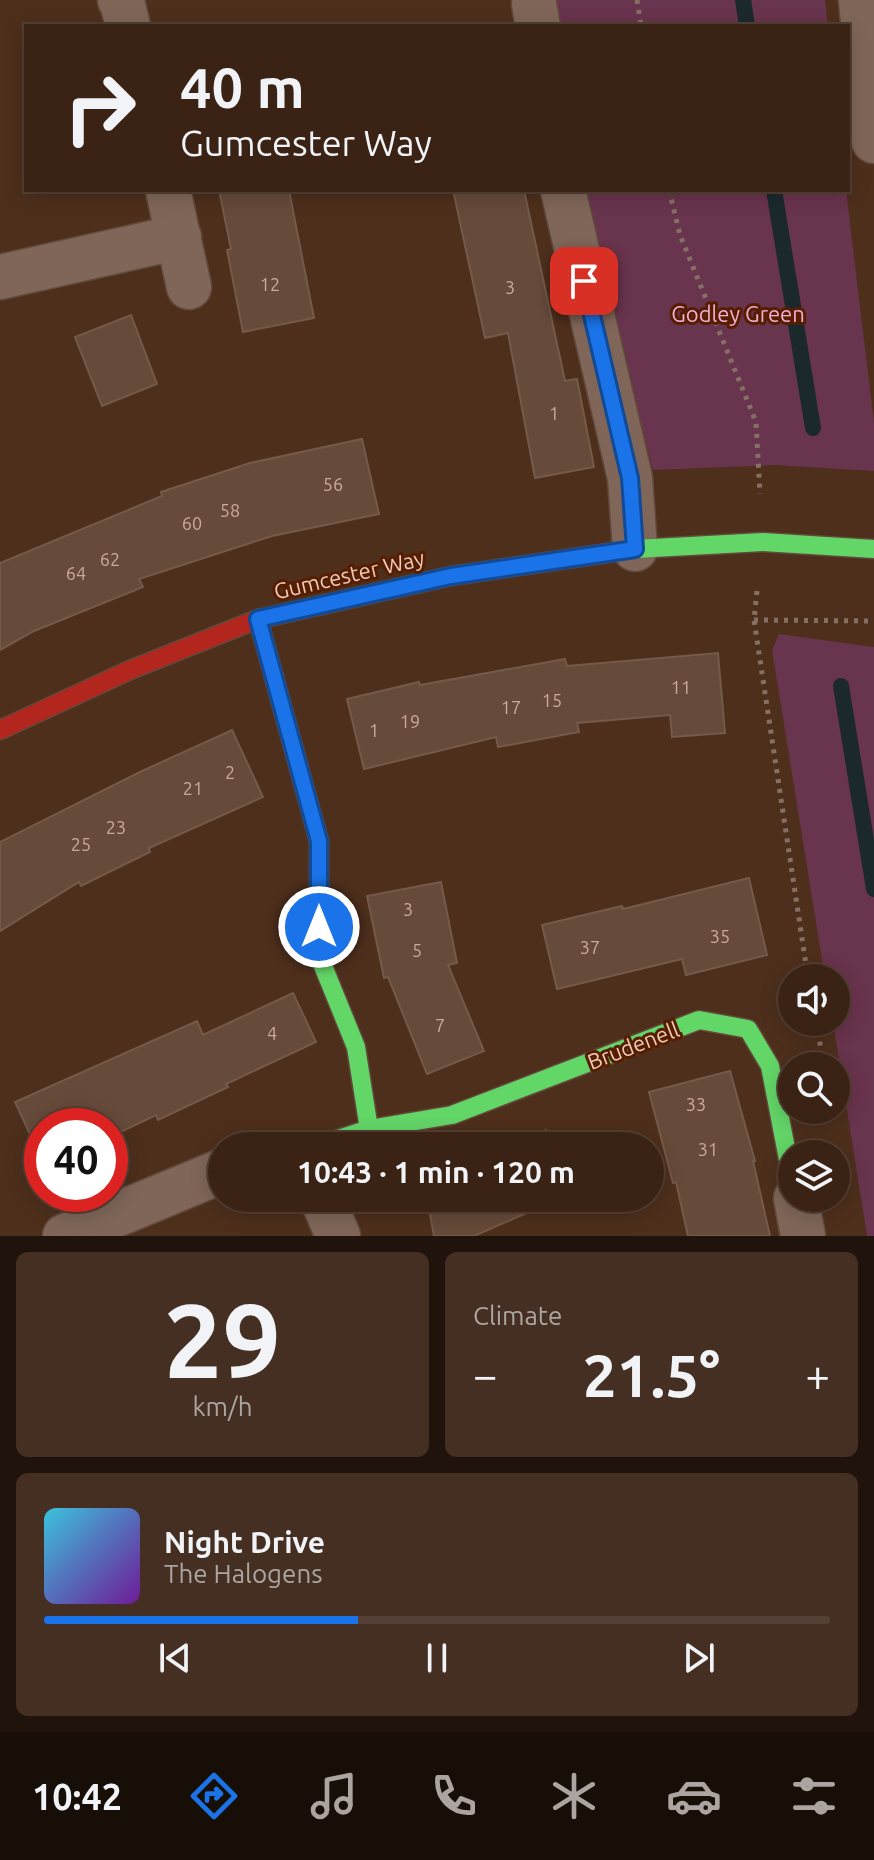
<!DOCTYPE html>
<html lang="en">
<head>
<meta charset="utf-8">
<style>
  body { margin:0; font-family:Ubuntu,sans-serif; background:#452f22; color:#f1f3f6; height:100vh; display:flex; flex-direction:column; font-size:30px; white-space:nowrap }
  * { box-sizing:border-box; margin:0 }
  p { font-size:26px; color:#aba4a0 }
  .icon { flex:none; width:44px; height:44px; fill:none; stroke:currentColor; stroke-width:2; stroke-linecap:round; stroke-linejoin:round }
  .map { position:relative; height:1236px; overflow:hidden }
  .details { display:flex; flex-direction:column; gap:16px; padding:16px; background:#20130c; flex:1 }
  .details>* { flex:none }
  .hud { position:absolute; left:24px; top:24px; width:826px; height:168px; border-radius:0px; box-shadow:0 4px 20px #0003,0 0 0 2px #544034; background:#3a2315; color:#f1f3f6; overflow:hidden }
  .fabs { position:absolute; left:778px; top:964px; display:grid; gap:16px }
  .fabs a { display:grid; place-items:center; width:72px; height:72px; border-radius:50%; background:#3a2315; box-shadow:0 4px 20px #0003,0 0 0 2px #544034; font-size:40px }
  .speed { position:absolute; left:24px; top:1108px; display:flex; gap:16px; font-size:40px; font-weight:700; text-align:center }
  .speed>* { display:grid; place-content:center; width:104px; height:104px; border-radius:50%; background:#3a2315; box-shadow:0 4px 20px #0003,0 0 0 2px #544034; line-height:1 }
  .speed .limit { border:12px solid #d22; background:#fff; color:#111 }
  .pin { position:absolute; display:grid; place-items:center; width:68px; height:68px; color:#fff; margin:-34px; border-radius:16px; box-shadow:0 4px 12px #0006 }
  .me { position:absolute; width:88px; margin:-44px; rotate:0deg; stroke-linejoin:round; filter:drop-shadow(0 0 6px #0008) }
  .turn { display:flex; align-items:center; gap:28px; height:168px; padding:0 24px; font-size:36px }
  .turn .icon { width:104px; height:104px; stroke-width:2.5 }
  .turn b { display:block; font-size:56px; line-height:68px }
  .big { font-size:60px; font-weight:600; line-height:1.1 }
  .details .card { flex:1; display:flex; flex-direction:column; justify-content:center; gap:12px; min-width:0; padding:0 28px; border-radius:12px; background:#452f22 }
  .details .dial { align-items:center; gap:0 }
  .dial b { font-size:104px; line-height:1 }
  .song { display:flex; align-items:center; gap:24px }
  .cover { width:96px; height:96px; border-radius:12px; background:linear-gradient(135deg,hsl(190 70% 55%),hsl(280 70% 35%)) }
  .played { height:8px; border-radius:4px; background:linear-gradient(90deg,#1a73e8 40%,#544034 40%) }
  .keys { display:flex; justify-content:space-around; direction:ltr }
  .heat { display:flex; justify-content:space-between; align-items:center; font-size:44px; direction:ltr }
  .details .tiles { flex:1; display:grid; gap:16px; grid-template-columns:1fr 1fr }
  .card:last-child { grid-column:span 2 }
  .trip { position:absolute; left:208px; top:1132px; width:456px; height:80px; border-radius:40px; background:#3a2315; box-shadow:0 4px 20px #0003,0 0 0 2px #544034; font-weight:600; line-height:80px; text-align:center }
  .dock { display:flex; height:128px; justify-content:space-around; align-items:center; background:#170e08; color:#aba4a0 }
  .dock .icon { width:56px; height:56px }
  .dock .selected { color:#1a73e8 }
  .dock b { font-size:36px; color:#f1f3f6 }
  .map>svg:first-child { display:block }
  .green { fill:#69344d }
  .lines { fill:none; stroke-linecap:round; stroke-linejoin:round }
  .stream { stroke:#1b292d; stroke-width:16 }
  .building { fill:#664a3a; stroke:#745a4b; stroke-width:2 }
  .street-casing { stroke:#62493c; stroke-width:47 }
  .fast-casing { stroke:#62493c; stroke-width:21 }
  .jam-casing { stroke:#62493c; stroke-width:21 }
  .path { stroke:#867066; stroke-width:5; stroke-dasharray:4 6; stroke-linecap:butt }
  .street { stroke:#7f6659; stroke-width:44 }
  .fast { stroke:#63d668; stroke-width:18 }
  .jam { stroke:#b3261e; stroke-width:18 }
  .route-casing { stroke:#114b97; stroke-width:20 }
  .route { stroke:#1a73e8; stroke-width:14 }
  .labels { text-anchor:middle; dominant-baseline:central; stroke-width:6; stroke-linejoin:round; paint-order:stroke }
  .number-label { font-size:18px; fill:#ccaa9a }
  .park-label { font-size:22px; fill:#f7acd5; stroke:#561e00 }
  .street-label { font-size:22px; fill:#eecaba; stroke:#561e00 }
</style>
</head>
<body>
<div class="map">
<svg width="874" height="1236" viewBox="0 0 874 1236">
  <rect width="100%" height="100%" fill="#4e2f1c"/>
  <!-- green -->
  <g class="green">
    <polygon points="547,0 825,0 828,26 551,26"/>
    <polygon points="581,190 846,190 874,423 874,471 774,465 653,470 586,217"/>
    <polygon points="779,634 874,647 874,1236 867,1236 833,1022 836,1022 836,978 825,978 772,650"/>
  </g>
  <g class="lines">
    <!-- stream -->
    <g class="stream">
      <polyline points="743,0 747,26"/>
      <polyline points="774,190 813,428"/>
      <polyline points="841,686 874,889"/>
    </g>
  </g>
  <!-- building -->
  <g class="building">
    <polygon points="219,190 289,190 314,318 243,332 227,250 231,249"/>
    <polygon points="453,190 524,190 565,381 577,379 594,467 535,478 508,333 485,338"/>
    <polygon points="131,315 157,384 102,406 75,337"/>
    <polygon points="362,439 379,514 272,536 139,579 143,587 34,631 0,650 0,563 162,496 161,492 250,463"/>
    <polygon points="718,653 725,733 672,737 670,715 577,723 579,732 498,747 496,737 364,769 347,699 419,682 420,685 565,659 567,666"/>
    <polygon points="232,730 263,797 149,848 150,852 81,886 79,882 0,931 0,842 142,771"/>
    <polygon points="749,878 767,955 686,975 682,959 557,989 542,925 622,906 623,909"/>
    <polygon points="441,882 457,963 448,965 484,1051 427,1074 388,977 384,978 367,896"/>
    <polygon points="293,993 316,1042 226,1084 228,1087 158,1120 156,1115 110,1137 110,1126 42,1126 42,1160 15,1102 197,1021 203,1035"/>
    <polygon points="730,1071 755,1161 753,1161 770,1236 688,1236 676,1182 673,1183 649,1092"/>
    <polygon points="546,1130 553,1146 509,1146"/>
    <polygon points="427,1198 561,1198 474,1236 434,1236"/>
  </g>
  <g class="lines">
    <defs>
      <g id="street">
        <polyline points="120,0 122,2 128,26"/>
        <polyline points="861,1 874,141"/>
        <polyline points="534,4 538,26"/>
        <polyline points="168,190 189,287"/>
        <polyline points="563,190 630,478 635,549"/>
        <polyline points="0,277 179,237"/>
        <polyline points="322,1198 338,1236"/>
        <polyline points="796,1198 803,1236"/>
        <polyline points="65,1236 222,1171"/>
      </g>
      <g id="fast">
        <polyline points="268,617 451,576 635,549 763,542 874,549"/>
        <polyline points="258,619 319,841 319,956 356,1047 369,1129"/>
        <polyline points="317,1146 369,1129 452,1115 699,1020 748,1029 770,1066 792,1180"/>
      </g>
      <polyline id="jam" points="0,730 130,670 258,619 268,617"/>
    </defs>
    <!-- street casing -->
    <use href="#street" class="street-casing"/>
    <!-- fast casing -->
    <use href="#fast" class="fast-casing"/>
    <!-- jam casing -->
    <use href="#jam" class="jam-casing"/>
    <!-- path -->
    <g class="path">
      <polyline points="637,0 641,26"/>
      <polyline points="669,190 680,235 756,422 760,494"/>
      <polyline points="757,591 754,620 808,978"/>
      <polyline points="754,620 874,621"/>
      <polyline points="816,1022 821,1049"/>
    </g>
    <!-- street -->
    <use href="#street" class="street"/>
    <!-- fast -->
    <use href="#fast" class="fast"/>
    <!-- jam -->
    <use href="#jam" class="jam"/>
  </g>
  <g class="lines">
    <defs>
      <polyline id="route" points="319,927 319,841 258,619 451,576 635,549 630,478 584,281"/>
    </defs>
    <!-- route casing -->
    <use href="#route" class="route-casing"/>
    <!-- route -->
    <use href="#route" class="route"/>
  </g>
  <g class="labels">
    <!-- number labels -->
    <g class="number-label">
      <text x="270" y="284">12</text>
      <text x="510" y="287">3</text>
      <text x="554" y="413">1</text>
      <text x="333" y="484">56</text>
      <text x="230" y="510">58</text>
      <text x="192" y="523">60</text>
      <text x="110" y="559">62</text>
      <text x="76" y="573">64</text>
      <text x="681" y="687">11</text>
      <text x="552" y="700">15</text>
      <text x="511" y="707">17</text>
      <text x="410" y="721">19</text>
      <text x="374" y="730">1</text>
      <text x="230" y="772">2</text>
      <text x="193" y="788">21</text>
      <text x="116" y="827">23</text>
      <text x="81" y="844">25</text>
      <text x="408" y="909">3</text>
      <text x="720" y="936">35</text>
      <text x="590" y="947">37</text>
      <text x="417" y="950">5</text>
      <text x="440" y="1025">7</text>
      <text x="272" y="1033">4</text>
      <text x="696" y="1104">33</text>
      <text x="708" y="1149">31</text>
    </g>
    <!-- park labels -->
    <g class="park-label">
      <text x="738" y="313">Godley Green</text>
    </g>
    <!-- street labels -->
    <g class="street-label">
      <text transform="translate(349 574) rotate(-13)">Gumcester Way</text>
      <text transform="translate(633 1045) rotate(-21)">Brudenell</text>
    </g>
  </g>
</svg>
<div class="fabs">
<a><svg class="icon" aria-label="sound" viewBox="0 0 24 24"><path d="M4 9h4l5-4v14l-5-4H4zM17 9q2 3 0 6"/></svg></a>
<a><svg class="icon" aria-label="search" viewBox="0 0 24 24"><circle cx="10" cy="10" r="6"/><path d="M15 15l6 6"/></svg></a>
<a><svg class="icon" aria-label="layers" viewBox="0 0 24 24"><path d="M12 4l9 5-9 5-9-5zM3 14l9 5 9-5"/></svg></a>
</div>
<div class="speed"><div class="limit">40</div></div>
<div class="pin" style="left:584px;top:281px;background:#d93025"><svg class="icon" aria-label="arrive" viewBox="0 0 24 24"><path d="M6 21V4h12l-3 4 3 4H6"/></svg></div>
<svg class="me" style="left:319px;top:927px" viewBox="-20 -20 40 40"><circle r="17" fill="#1a73e8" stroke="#fff" stroke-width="3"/><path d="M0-11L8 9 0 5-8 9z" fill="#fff"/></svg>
<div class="trip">10:43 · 1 min · 120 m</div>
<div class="hud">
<div class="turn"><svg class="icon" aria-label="right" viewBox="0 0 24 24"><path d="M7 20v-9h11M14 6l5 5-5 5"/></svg><div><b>40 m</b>Gumcester Way</div></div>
</div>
</div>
<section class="details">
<div class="tiles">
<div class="card dial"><b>29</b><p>km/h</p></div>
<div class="card"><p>Climate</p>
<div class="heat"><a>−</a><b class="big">21.5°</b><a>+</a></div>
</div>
<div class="card">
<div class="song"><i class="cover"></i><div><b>Night Drive</b><p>The Halogens</p></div></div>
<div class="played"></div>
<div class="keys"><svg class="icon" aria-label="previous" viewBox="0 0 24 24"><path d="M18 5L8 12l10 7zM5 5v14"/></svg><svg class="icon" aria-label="pause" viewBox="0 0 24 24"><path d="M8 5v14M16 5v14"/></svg><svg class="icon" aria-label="next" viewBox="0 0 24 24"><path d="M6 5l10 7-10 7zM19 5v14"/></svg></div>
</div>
</div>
</section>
<nav class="dock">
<b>10:42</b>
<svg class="icon selected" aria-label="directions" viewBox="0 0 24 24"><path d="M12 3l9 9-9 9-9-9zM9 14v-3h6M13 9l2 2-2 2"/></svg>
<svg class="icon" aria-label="music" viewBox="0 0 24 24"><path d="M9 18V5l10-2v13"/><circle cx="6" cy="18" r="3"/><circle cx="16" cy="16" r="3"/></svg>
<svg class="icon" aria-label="phone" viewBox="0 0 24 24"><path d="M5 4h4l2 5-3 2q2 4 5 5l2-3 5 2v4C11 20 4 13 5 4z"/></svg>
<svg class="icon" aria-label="climate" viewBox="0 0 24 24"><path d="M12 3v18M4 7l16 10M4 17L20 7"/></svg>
<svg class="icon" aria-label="car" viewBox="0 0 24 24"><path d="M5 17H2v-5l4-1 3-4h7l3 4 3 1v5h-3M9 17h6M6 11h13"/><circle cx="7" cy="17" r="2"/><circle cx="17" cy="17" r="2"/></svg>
<svg class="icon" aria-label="filters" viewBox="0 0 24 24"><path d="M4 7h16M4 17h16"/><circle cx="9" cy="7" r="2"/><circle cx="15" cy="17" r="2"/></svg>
</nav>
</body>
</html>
